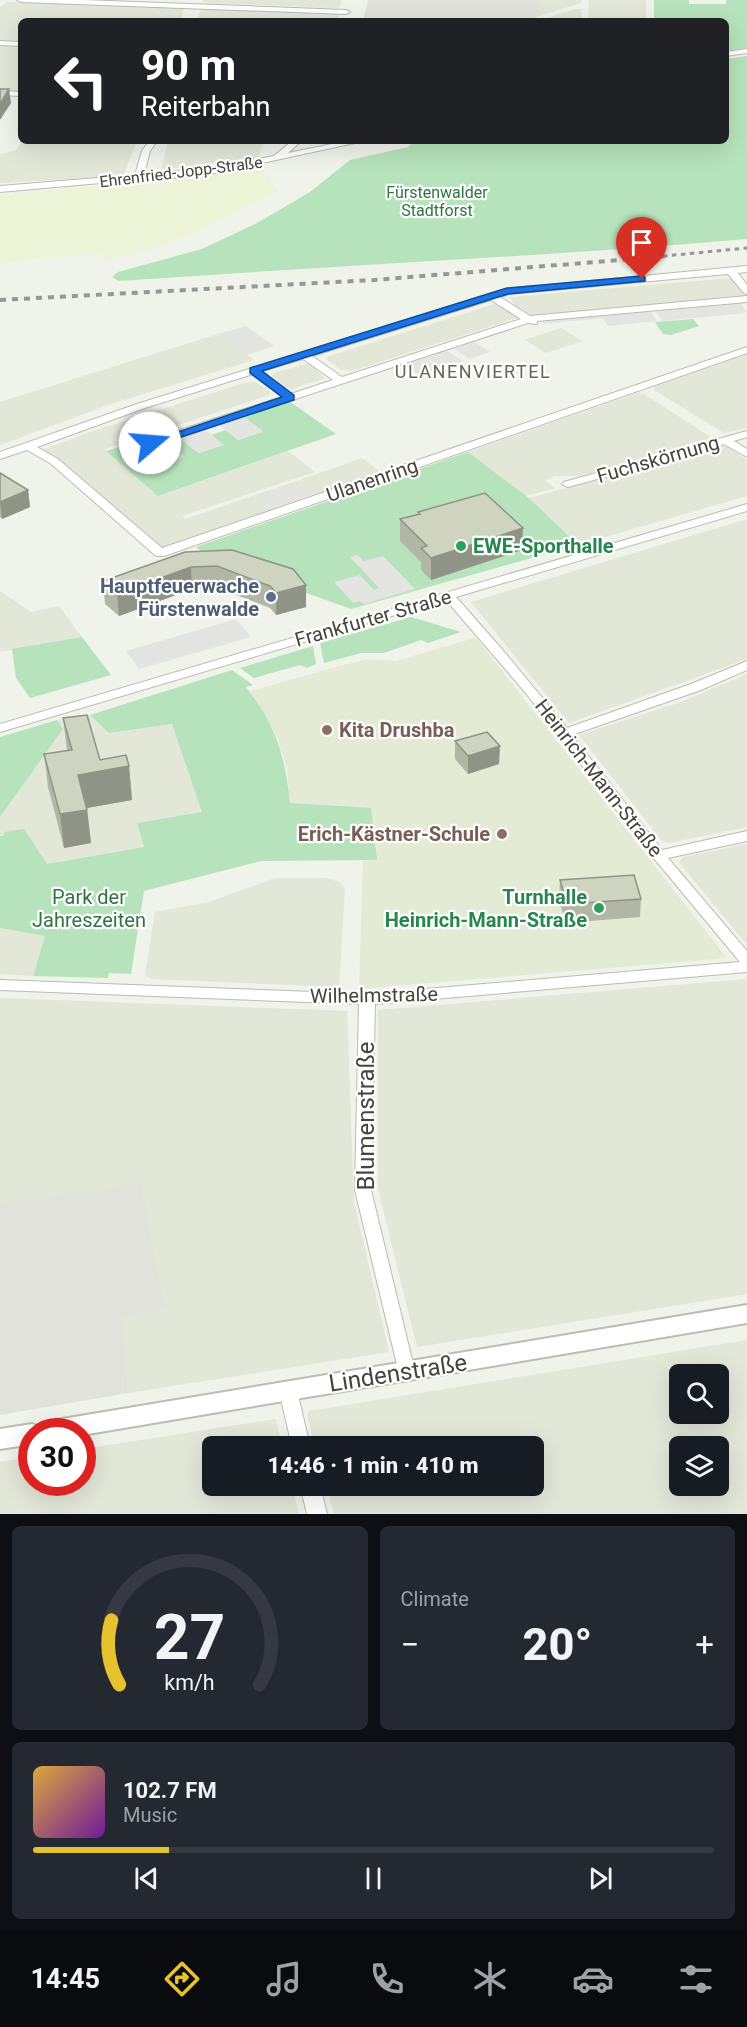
<!DOCTYPE html>
<html lang="en">
<head>
<meta charset="utf-8">
<style>
  body { margin:0; font-family:Roboto,sans-serif; background:#242831; color:#f1f3f6; height:100vh; display:flex; flex-direction:column; font-size:22px; white-space:nowrap }
  * { box-sizing:border-box; margin:0 }
  p { font-size:20px; color:#9ea1a6 }
  .icon { flex:none; width:33px; height:33px; fill:none; stroke:currentColor; stroke-width:2; stroke-linecap:round; stroke-linejoin:round }
  .map { position:relative; height:1514px; overflow:hidden }
  .side { display:flex; flex-direction:column; gap:12px; padding:12px; background:#0d0f14; flex:1 }
  .side>* { flex:none }
  .guide { position:absolute; left:18px; top:18px; width:711px; height:126px; border-radius:9px; box-shadow:0 6px 24px #0002; background:#202124; color:#fff; overflow:hidden }
  .controls { position:absolute; left:669px; top:1364px; display:grid; gap:12px }
  .controls a { display:grid; place-items:center; width:60px; height:60px; border-radius:9px; background:#171b24; box-shadow:0 6px 24px #0002; font-size:30px }
  .speed { position:absolute; left:18px; top:1418px; display:flex; gap:12px; font-size:30px; font-weight:700; text-align:center }
  .speed>* { display:grid; place-content:center; width:78px; height:78px; border-radius:50%; background:#171b24; box-shadow:0 6px 24px #0002; line-height:1 }
  .speed .limit { border:9px solid #d22; background:#fff; color:#111 }
  .pin { position:absolute; display:grid; place-items:center; width:51px; height:51px; color:#fff; margin:-62px -26px; border-radius:50% 50% 50% 0; rotate:-45deg; box-shadow:0 0 6px #0007 }
  .pin .icon { rotate:45deg }
  .me { position:absolute; width:66px; margin:-33px; rotate:72deg; stroke-linejoin:round; filter:drop-shadow(0 0 4px #0008) }
  .turn { display:flex; align-items:center; gap:21px; height:126px; padding:0 24px; font-size:27px }
  .turn .icon { width:78px; height:78px; stroke-width:2.5 }
  .turn b { display:block; font-size:42px; line-height:51px }
  .big { font-size:45px; font-weight:800; line-height:1.1 }
  .side .tile { flex:1; display:flex; flex-direction:column; justify-content:center; gap:9px; min-width:0; padding:0 21px; border-radius:9px; background:#242831 }
  .side .dial { align-items:center; gap:0 }
  .dial svg { height:156px; overflow:visible; fill:none; stroke:#363941; stroke-width:7; stroke-linecap:round; text-anchor:middle }
  .dial text { fill:#f1f3f6; stroke:none }
  .song { display:flex; align-items:center; gap:18px }
  .cover { width:72px; height:72px; border-radius:9px; background:linear-gradient(135deg,hsl(40 70% 55%),hsl(280 70% 35%)) }
  .played { height:6px; border-radius:3px; background:linear-gradient(90deg,#e6c32e 20%,#363941 20%) }
  .keys { display:flex; justify-content:space-around; direction:ltr }
  .heat { display:flex; justify-content:space-between; align-items:center; font-size:33px; direction:ltr }
  .side .tiles { flex:1; display:grid; gap:12px; grid-template-columns:1fr 1fr }
  .tile:last-child { grid-column:span 2 }
  .trip { position:absolute; left:202px; top:1436px; width:342px; height:60px; border-radius:9px; background:#171b24; box-shadow:0 6px 24px #0002; font-weight:800; line-height:60px; text-align:center }
  .tab-bar { display:flex; height:96px; justify-content:space-around; align-items:center; background:#090b0e; color:#9ea1a6 }
  .tab-bar .icon { width:42px; height:42px }
  .tab-bar .selected { color:#e6c32e }
  .tab-bar b { font-size:27px; color:#f1f3f6 }
  .map>svg:first-child { display:block }
  .residential { fill:#e2e7d8; fill-rule:evenodd }
  .commercial { fill:#ecf3d7 }
  .industrial { fill:#e1e3db }
  .education { fill:#e3ebd5 }
  .green { fill:#b6e3bb }
  .parking { fill:#e4e5e1 }
  .lines { fill:none; stroke-linecap:round; stroke-linejoin:round }
  .minor-casing { stroke:#b9bead; stroke-width:2 }
  .tertiary-casing { stroke:#b9bead; stroke-width:4 }
  .minor { fill:#fff; fill-rule:evenodd }
  .tertiary { fill:#fff; fill-rule:evenodd }
  .rail-far1 { stroke:#979797; stroke-width:3; stroke-dasharray:4.5 4.5; stroke-linecap:butt }
  .rail { stroke:#979797; stroke-width:4; stroke-dasharray:6 6; stroke-linecap:butt }
  .wall { fill:#b1b6a5 }
  .shaded-wall { fill:#909486 }
  .building { fill:#ced4c0; stroke:#909486; stroke-width:1.5 }
  .route { fill:#1a73e8; stroke:#114b97; stroke-width:1.5 }
  .leisure-dot { fill:#2e9e5b; stroke:#fff; stroke-width:2 }
  .service-dot { fill:#5c6f8a; stroke:#fff; stroke-width:2 }
  .education-dot { fill:#8d6e63; stroke:#fff; stroke-width:2 }
  .labels { text-anchor:middle; dominant-baseline:central; stroke-width:4.5; stroke-linejoin:round; paint-order:stroke }
  .far-street-label { font-size:16px; fill:#434638; stroke:#fff }
  .far-park-label { font-size:16px; fill:#317343; stroke:#fff }
  .far-neighbourhood-label { font-size:18px; letter-spacing:1.5px; fill:#626851; stroke:#fff }
  .street-label { font-size:20px; fill:#434638; stroke:#fff }
  .leisure-label { font-size:20px; font-weight:bold; fill:#27864d; stroke:#fff; text-anchor:start }
  .service-label { font-size:20px; font-weight:bold; fill:#4e5e75; stroke:#fff; text-anchor:end }
  .education-label { font-size:20px; font-weight:bold; fill:#785e54; stroke:#fff; text-anchor:start }
  .park-label { font-size:20px; fill:#317343; stroke:#fff }
  .near-street-label { font-size:24px; fill:#434638; stroke:#fff }
</style>
</head>
<body>
<div class="map">
<svg width="747" height="1514" viewBox="0 0 747 1514">
  <rect width="100%" height="100%" fill="#f0f3e9"/>
  <!-- residential -->
  <g class="residential">
    <polygon points="202,0 341,0 340,7 336,8 205,3"/>
    <polygon points="541,0 581,0 581,3 540,16"/>
    <polygon points="589,0 646,0 646,21 588,21"/>
    <polygon points="8,2 184,9 180,21 21,21 21,41 0,40 0,7"/>
    <polygon points="205,9 337,14 339,16 338,21 197,21 200,11"/>
    <polygon points="574,9 582,9 582,21 537,21"/>
    <polygon points="0,46 21,47 21,92 0,90"/>
    <polygon points="22,141 137,141 124,174 119,176 0,183 0,154 16,150"/>
    <polygon points="168,141 263,141 259,157 161,170"/>
    <polygon points="732,278 746,297 529,316 516,308 510,297"/>
    <polygon points="498,303 520,317 352,371 341,370 326,359 329,356"/>
    <polygon points="561,328 582,341 546,353 525,340"/>
    <polygon points="218,334 254,360 111,404 0,445 0,402"/>
    <polygon points="747,354 747,428 724,433 654,390 655,386"/>
    <polygon points="306,364 312,366 325,378 292,389 286,388 272,376 274,373"/>
    <polygon points="255,382 270,391 270,395 105,449 158,496 288,451 315,472 182,516 185,519 255,495 274,511 170,547 158,547 42,450 93,431 244,383"/>
    <polygon points="637,393 644,394 709,436 709,439 579,476 555,476 545,480 555,488 526,496 468,452"/>
    <polygon points="721,446 727,446 747,460 747,496 581,544 576,543 529,498"/>
    <polygon points="362,458 382,473 317,496 297,481"/>
    <polygon points="747,519 747,659 569,723 471,602"/>
    <polygon points="0,591 31,612 59,606 82,637 0,652"/>
    <polygon points="747,674 747,827 669,843 662,841 579,735 681,702"/>
    <polygon points="90,715 109,733 172,724 203,812 137,823 144,847 47,864 24,830 0,836 0,817 63,729 57,720"/>
    <polygon points="747,844 747,945 679,862 683,857"/>
    <polygon points="275,878 326,878 340,882 345,888 339,987 151,979 145,975 155,912 209,902"/>
    <polygon points="0,928 46,936 33,976 0,974"/>
    <polygon points="747,979 747,1294 417,1347 378,1189 378,1010"/>
    <polygon points="0,998 347,1011 354,1202 389,1352 128,1393 123,1318 164,1307 0,1204"/>
    <path d="M747 1340V1514H334L326 1485H534V1446H315L307 1414 309 1411ZM680 1374H718V1413H680ZM680 1446H718V1485H680Z"/>
    <polygon points="276,1419 282,1446 213,1446 213,1485 292,1485 299,1514 0,1514 0,1462 31,1457 32,1482 82,1482 83,1449"/>
  </g>
  <!-- commercial -->
  <polygon class="commercial" points="262,168 278,191 181,239 106,261 98,253 0,262 0,194 9,195"/>
  <!-- industrial -->
  <g class="industrial">
    <polygon points="368,0 541,0 540,16 524,21 363,21"/>
    <polygon points="141,1184 164,1308 123,1318 128,1393 0,1415 0,1204"/>
  </g>
  <!-- education -->
  <polygon class="education" points="474,638 477,639 726,957 715,959 359,989 363,861 377,860 290,803 287,768 277,737 250,691 343,665 368,659 396,661"/>
  <!-- green -->
  <g class="green">
    <polygon points="654,0 689,0 689,4 726,4 726,0 747,0 747,48 726,51 726,21 654,21"/>
    <path d="M747 56V239C538 257 329 266 119 281L112 277 118 272 202 249 257 223 310 192 350 160 408 147 415 141H726V59Z"/>
    <polygon points="693,319 699,326 671,335 663,334 655,322"/>
    <polygon points="289,401 336,434 158,496 106,451 138,441 147,448 141,450 185,457 166,442 178,437 199,453 223,445 211,435 226,430 238,440 262,432 243,416"/>
    <polygon points="468,452 529,498 576,543 581,544 351,609 209,558 196,547"/>
    <polygon points="411,617 461,632 428,643 421,640 384,653 361,653 324,663 320,643"/>
    <polygon points="82,637 111,675 30,698 16,678 12,649"/>
    <polygon points="313,646 316,664 307,668 300,665 254,678 240,668"/>
    <path d="M232 670 253 685 246 687C276 726 285 755 290 803L371 808 377 860 261 861 144 891 131 974 109 973 108 978 33 976 45 936 0 928V836H3L5 832 24 829 47 864 144 847 137 823 202 812 172 724 109 733 90 715Z"/>
    <polygon points="57,720 63,729 0,817 0,737"/>
  </g>
  <!-- parking -->
  <g class="parking">
    <polygon points="739,301 747,313 662,321 655,309"/>
    <polygon points="650,310 657,321 608,326 603,318 544,324 542,320"/>
    <polygon points="246,326 274,346 247,355 218,334"/>
    <polygon points="474,342 490,352 470,359 454,349"/>
    <polygon points="447,351 463,361 442,368 426,358"/>
    <polygon points="425,358 440,369 420,376 404,365"/>
    <polygon points="243,416 263,431 238,440 218,424"/>
    <polygon points="204,429 224,445 198,453 178,437"/>
    <polygon points="166,442 185,457 160,466 140,450"/>
    <polygon points="297,481 314,494 272,509 255,495"/>
    <polygon points="357,555 364,561 383,556 415,589 364,604 360,601 353,603 334,582 360,575 374,590 379,588 350,557"/>
    <polygon points="236,619 251,637 139,669 126,651"/>
  </g>
  <g class="lines">
    <defs>
      <g id="minor">
        <polygon points="17,0 83,0 346,10 350,12 346,14 21,2"/>
        <polygon points="0,41 21,42 21,46 0,45"/>
        <polygon points="747,49 747,53 726,56 726,52"/>
        <polygon points="0,91 21,92 21,96 0,95"/>
        <polygon points="149,141 157,141 150,151 144,174 211,168 274,156 292,141 301,141 288,153 347,141 364,141 211,174 138,182 134,180 0,192 0,186 135,175 142,151"/>
        <path d="M747 266V272L738 273 747 285V294L744 293 728 274 509 294 500 297 530 316 747 296V302L537 321V324L528 323 154 445 150 446 144 443 146 441 282 397 253 374 145 408 37 447 58 459 162 548 747 347V353L164 556H156L50 463 27 450 0 459V452L137 404 505 289ZM491 300 521 319 342 377 312 356ZM303 359 333 380 291 394 262 371Z"/>
        <polygon points="747,431 747,437 734,441 747,449 747,457 724,444 568,487 562,484 564,482"/>
        <polygon points="747,504 747,511 456,597 507,655 567,728 691,684 747,661 747,670 701,690 572,735 662,850 747,831 747,841 668,858 747,951 747,972 375,1004 371,1190 415,1372 412,1377 406,1380 400,1377 355,1190 359,1004 0,990 0,980 367,994 740,962 652,856 525,692 446,600 0,732 0,724"/>
        <polygon points="288,1383 295,1385 297,1391 310,1446 292,1446 279,1391 281,1385"/>
        <polygon points="300,1485 320,1485 327,1514 307,1514"/>
      </g>
      <polygon id="tertiary" points="747,1305 747,1323 82,1435 82,1431 32,1431 32,1444 0,1449 0,1429 32,1424 40,1427 42,1424 50,1421"/>
    </defs>
    <!-- minor casing -->
    <use href="#minor" class="minor-casing"/>
    <!-- tertiary casing -->
    <use href="#tertiary" class="tertiary-casing"/>
    <!-- minor -->
    <use href="#minor" class="minor"/>
    <!-- tertiary -->
    <use href="#tertiary" class="tertiary"/>
    <!-- rail-far1 -->
    <polyline class="rail-far1" points="654,257 747,248"/>
    <!-- rail -->
    <polyline class="rail" points="0,300 374,280 669,256"/>
  </g>
  <!-- wall -->
  <g class="wall">
    <polygon points="0,473 28,490 30,507 2,519 0,517"/>
    <polygon points="418,512 522,550 431,580 421,570 421,562 400,541 400,519 418,514"/>
    <polygon points="185,552 306,585 306,607 276,615 270,608 218,588 192,589 119,616 105,604 103,581"/>
    <polygon points="63,718 100,760 129,766 132,800 87,808 91,843 64,848 48,787 44,754 67,750"/>
    <polygon points="455,741 499,764 468,774 455,759"/>
    <polygon points="560,880 641,899 640,917 565,923 559,898"/>
  </g>
  <!-- shaded-wall -->
  <g class="shaded-wall">
    <polygon points="9,89 11,103 0,120 0,104"/>
    <polygon points="28,490 30,507 2,519 0,502"/>
    <polygon points="523,528 522,550 431,580 431,558"/>
    <polygon points="191,567 192,589 119,616 117,594"/>
    <polygon points="306,585 306,607 276,615 276,593"/>
    <polygon points="500,746 499,764 468,774 468,756"/>
    <polygon points="129,766 132,800 81,809 78,775"/>
    <polygon points="87,810 91,843 64,848 60,814"/>
  </g>
  <!-- building -->
  <g class="building">
    <polygon points="0,89 9,89 0,104"/>
    <polygon points="0,473 28,490 0,502"/>
    <polygon points="485,493 523,528 431,558 421,548 427,546 400,519 420,514 418,512"/>
    <polygon points="232,550 293,569 306,585 276,593 270,586 217,566 191,567 117,594 103,581 185,552"/>
    <polygon points="87,715 100,760 126,755 129,766 78,775 87,810 60,814 44,754 72,750 63,718"/>
    <polygon points="487,732 500,746 468,756 455,741"/>
    <polygon points="634,875 641,899 567,904 560,880"/>
  </g>
  <!-- route -->
  <polygon class="route" points="642,276 645,277 645,281 508,294 262,371 294,395 294,400 154,446 150,447 145,443 282,397 250,373 250,368 507,288"/>
  <!-- markers -->
  <g class="leisure-dot">
    <circle cx="461" cy="546" r="6"/>
    <circle cx="599" cy="908" r="6"/>
  </g>
  <circle class="service-dot" cx="271" cy="597" r="6"/>
  <g class="education-dot">
    <circle cx="327" cy="730" r="6"/>
    <circle cx="502" cy="834" r="6"/>
  </g>
  <g class="labels">
    <!-- far-street labels -->
    <g class="far-street-label">
      <text transform="translate(181 172) rotate(-7)">Ehrenfried-Jopp-Straße</text>
    </g>
    <!-- far-park labels -->
    <g class="far-park-label">
      <text x="437" y="192">Fürstenwalder<tspan x="437" dy="18">Stadtforst</tspan></text>
    </g>
    <!-- far-neighbourhood labels -->
    <g class="far-neighbourhood-label">
      <text x="473" y="371">ULANENVIERTEL</text>
    </g>
    <!-- street labels -->
    <g class="street-label">
      <text transform="translate(658 459) rotate(-16)">Fuchskörnung</text>
      <text transform="translate(372 480) rotate(-19)">Ulanenring</text>
      <text transform="translate(373 618) rotate(-16)">Frankfurter Straße</text>
      <text transform="translate(599 778) rotate(52)">Heinrich-Mann-Straße</text>
      <text transform="translate(374 995) rotate(-1)">Wilhelmstraße</text>
    </g>
    <!-- leisure labels -->
    <g class="leisure-label">
      <text x="473" y="546">EWE-Sporthalle</text>
      <text x="587" y="897" text-anchor="end">Turnhalle<tspan x="587" dy="23">Heinrich-Mann-Straße</tspan></text>
    </g>
    <!-- service labels -->
    <g class="service-label">
      <text x="259" y="586">Hauptfeuerwache<tspan x="259" dy="23">Fürstenwalde</tspan></text>
    </g>
    <!-- education labels -->
    <g class="education-label">
      <text x="339" y="730">Kita Drushba</text>
      <text x="490" y="834" text-anchor="end">Erich-Kästner-Schule</text>
    </g>
    <!-- park labels -->
    <g class="park-label">
      <text x="89" y="897">Park der<tspan x="89" dy="23">Jahreszeiten</tspan></text>
    </g>
    <!-- near-street labels -->
    <g class="near-street-label">
      <text transform="translate(366 1116) rotate(-90)">Blumenstraße</text>
      <text transform="translate(398 1373) rotate(-9)">Lindenstraße</text>
    </g>
  </g>
</svg>
<div class="controls">
<a><svg class="icon" aria-label="search" viewBox="0 0 24 24"><circle cx="10" cy="10" r="6"/><path d="M15 15l6 6"/></svg></a>
<a><svg class="icon" aria-label="layers" viewBox="0 0 24 24"><path d="M12 4l9 5-9 5-9-5zM3 14l9 5 9-5"/></svg></a>
</div>
<div class="speed"><div class="limit">30</div></div>
<div class="pin" style="left:642px;top:279px;background:#d93025"><svg class="icon" aria-label="arrive" viewBox="0 0 24 24"><path d="M6 21V4h12l-3 4 3 4H6"/></svg></div>
<svg class="me" style="left:150px;top:443px" viewBox="-20 -20 40 40"><circle r="19" fill="#fff"/><path d="M0-13L10 11 0 6-10 11z" fill="#1a73e8"/></svg>
<div class="trip">14:46 · 1 min · 410 m</div>
<div class="guide">
<div class="turn"><svg class="icon" aria-label="left" viewBox="0 0 24 24"><path d="M17 20v-9H6M10 6l-5 5 5 5"/></svg><div><b>90 m</b>Reiterbahn</div></div>
</div>
</div>
<section class="side">
<div class="tiles">
<div class="tile dial"><svg viewBox="0 0 100 80">
<path d="M14 69A42 42 0 1 1 86 69"/>
<path d="M14 69A42 42 0 0 1 10 36" stroke="#e6c32e"/>
<text x="50" y="56" font-size="32" font-weight="700">27</text>
<text x="50" y="72" font-size="11">km/h</text>
</svg></div>
<div class="tile"><p>Climate</p>
<div class="heat"><a>−</a><b class="big">20°</b><a>+</a></div>
</div>
<div class="tile">
<div class="song"><i class="cover"></i><div><b>102.7 FM</b><p>Music</p></div></div>
<div class="played"></div>
<div class="keys"><svg class="icon" aria-label="previous" viewBox="0 0 24 24"><path d="M18 5L8 12l10 7zM5 5v14"/></svg><svg class="icon" aria-label="pause" viewBox="0 0 24 24"><path d="M8 5v14M16 5v14"/></svg><svg class="icon" aria-label="next" viewBox="0 0 24 24"><path d="M6 5l10 7-10 7zM19 5v14"/></svg></div>
</div>
</div>
</section>
<nav class="tab-bar">
<b>14:45</b>
<svg class="icon selected" aria-label="directions" viewBox="0 0 24 24"><path d="M12 3l9 9-9 9-9-9zM9 14v-3h6M13 9l2 2-2 2"/></svg>
<svg class="icon" aria-label="music" viewBox="0 0 24 24"><path d="M9 18V5l10-2v13"/><circle cx="6" cy="18" r="3"/><circle cx="16" cy="16" r="3"/></svg>
<svg class="icon" aria-label="phone" viewBox="0 0 24 24"><path d="M5 4h4l2 5-3 2q2 4 5 5l2-3 5 2v4C11 20 4 13 5 4z"/></svg>
<svg class="icon" aria-label="climate" viewBox="0 0 24 24"><path d="M12 3v18M4 7l16 10M4 17L20 7"/></svg>
<svg class="icon" aria-label="car" viewBox="0 0 24 24"><path d="M5 17H2v-5l4-1 3-4h7l3 4 3 1v5h-3M9 17h6M6 11h13"/><circle cx="7" cy="17" r="2"/><circle cx="17" cy="17" r="2"/></svg>
<svg class="icon" aria-label="filters" viewBox="0 0 24 24"><path d="M4 7h16M4 17h16"/><circle cx="9" cy="7" r="2"/><circle cx="15" cy="17" r="2"/></svg>
</nav>
</body>
</html>
